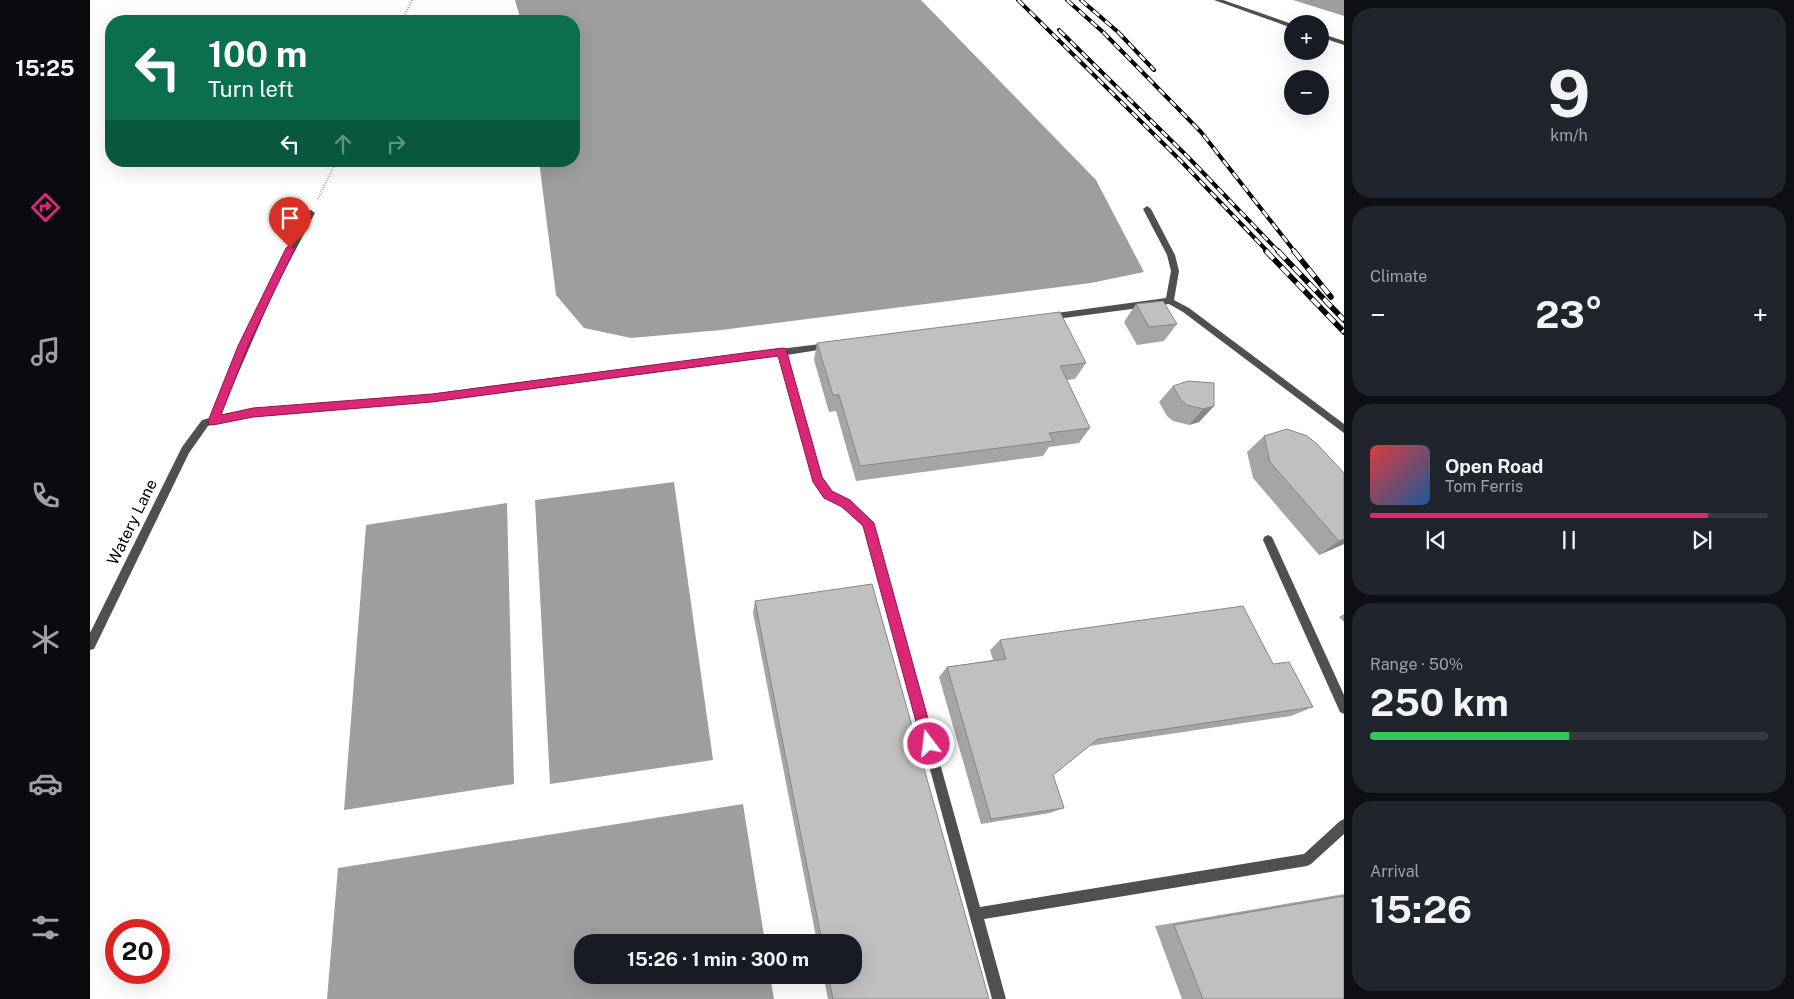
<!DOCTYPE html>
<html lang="en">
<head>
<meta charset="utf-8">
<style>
  body { margin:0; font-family:"Public Sans",sans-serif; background:#20242c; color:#f1f3f6; height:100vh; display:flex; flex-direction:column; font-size:19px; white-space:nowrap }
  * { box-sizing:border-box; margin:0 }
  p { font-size:16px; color:#9ea1a6 }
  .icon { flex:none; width:28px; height:28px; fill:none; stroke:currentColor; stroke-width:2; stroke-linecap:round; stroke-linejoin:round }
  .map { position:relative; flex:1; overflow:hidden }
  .details { display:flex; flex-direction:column; gap:8px; padding:8px; background:#0d0f14; width:450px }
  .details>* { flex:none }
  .hud { position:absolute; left:15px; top:15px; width:475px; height:152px; border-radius:20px; box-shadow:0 5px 20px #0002; background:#0b6e4f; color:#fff; overflow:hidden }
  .controls { position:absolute; left:1194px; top:15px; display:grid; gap:10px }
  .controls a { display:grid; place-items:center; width:45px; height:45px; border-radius:50%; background:#171b24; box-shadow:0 5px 20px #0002; font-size:25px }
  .speed { position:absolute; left:15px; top:919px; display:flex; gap:10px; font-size:25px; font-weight:700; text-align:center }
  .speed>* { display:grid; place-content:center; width:65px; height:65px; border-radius:50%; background:#171b24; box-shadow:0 5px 20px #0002; line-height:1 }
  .speed .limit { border:8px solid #d22; background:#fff; color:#111 }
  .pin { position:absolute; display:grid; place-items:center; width:42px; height:42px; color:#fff; margin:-51px -21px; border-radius:50% 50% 50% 0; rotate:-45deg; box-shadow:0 0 5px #0007 }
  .pin .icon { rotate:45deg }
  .me { position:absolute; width:55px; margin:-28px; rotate:345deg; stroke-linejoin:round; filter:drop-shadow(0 0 4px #0008) }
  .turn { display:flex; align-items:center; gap:18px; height:105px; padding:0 20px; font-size:22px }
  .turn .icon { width:65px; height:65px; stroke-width:2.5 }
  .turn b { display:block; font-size:35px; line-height:42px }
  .lanes { display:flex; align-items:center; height:48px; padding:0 20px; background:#0003; justify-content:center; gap:25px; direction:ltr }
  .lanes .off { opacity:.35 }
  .big { font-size:38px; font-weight:700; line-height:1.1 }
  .details .card { flex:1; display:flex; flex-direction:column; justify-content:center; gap:8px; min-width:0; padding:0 18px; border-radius:20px; background:#20242c }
  .details .dial { align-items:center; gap:0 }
  .dial b { font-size:65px; line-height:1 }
  .song { display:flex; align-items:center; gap:15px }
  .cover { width:60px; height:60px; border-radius:8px; background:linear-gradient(135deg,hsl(0 70% 55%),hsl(210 70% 35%)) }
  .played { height:5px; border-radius:2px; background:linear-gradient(90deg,#db2777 85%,#363941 85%) }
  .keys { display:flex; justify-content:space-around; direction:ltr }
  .heat { display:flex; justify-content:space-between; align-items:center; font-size:28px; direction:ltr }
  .charge { height:8px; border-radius:4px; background:linear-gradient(90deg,#34c759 50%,#363941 0) }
  .trip { position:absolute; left:484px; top:934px; width:288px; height:50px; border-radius:20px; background:#171b24; box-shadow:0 5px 20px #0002; font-weight:700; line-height:50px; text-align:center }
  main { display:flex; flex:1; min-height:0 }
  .menu { display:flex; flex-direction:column; width:90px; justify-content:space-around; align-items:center; background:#090b0e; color:#9ea1a6 }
  .menu .icon { width:35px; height:35px }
  .menu .active { color:#db2777 }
  .menu b { font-size:22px; color:#f1f3f6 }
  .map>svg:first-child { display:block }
  .water { fill:#9e9e9e }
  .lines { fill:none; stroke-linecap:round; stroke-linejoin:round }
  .path { stroke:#727272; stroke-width:2.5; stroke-dasharray:0.5 2; stroke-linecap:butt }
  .service { fill:#505050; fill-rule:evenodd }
  .minor { fill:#505050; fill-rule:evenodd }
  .rail-far1-casing { stroke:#000; stroke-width:4 }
  .rail-casing { stroke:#000; stroke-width:5.5 }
  .rail-far1 { stroke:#fff; stroke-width:2.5; stroke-dasharray:8; stroke-linecap:butt }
  .rail { stroke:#fff; stroke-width:4; stroke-dasharray:11; stroke-linecap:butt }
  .wall { fill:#a5a5a5 }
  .shaded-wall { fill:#868686 }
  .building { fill:#c0c0c0; stroke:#868686 }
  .route { fill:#db2777; stroke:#8e194d }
  .labels { text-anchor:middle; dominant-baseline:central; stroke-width:5; stroke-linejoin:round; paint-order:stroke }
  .street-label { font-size:16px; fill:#000; stroke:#fff }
</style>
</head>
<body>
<main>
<nav class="menu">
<b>15:25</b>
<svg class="icon active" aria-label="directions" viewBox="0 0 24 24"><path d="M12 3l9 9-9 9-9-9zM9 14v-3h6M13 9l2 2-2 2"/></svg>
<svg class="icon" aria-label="music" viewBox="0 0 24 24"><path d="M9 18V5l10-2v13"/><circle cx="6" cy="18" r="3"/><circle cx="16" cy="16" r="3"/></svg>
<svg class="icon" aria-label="phone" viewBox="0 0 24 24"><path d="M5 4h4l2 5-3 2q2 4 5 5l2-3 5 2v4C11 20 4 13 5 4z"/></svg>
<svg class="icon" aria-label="climate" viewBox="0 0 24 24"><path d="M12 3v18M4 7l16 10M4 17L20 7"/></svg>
<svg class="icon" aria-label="car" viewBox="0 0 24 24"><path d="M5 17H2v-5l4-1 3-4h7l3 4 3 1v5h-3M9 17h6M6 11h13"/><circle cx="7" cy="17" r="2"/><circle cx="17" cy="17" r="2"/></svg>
<svg class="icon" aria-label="filters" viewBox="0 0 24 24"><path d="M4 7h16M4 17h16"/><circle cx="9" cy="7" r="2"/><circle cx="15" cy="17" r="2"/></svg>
</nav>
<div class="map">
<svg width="1254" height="999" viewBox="0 0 1254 999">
  <rect width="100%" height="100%" fill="#fff"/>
  <!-- water -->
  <g class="water">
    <polygon points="425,0 831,0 1006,180 1054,272 1001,283 631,330 541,338 494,328 466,295 449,161 484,161 484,21 431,21"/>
    <polygon points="1203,0 1254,0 1254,16"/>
    <polygon points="584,482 623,760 460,784 445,500"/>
    <polygon points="417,503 424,784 254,810 276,525"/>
    <polygon points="653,804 675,942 492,942 492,975 680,975 684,999 237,999 248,868"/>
  </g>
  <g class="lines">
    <!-- path -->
    <g class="path">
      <polyline points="312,21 322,0"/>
      <polyline points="228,199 246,161"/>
    </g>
    <!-- service -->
    <g class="service">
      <polygon points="1124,0 1133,0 1202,24 1202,28"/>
      <polygon points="1230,33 1254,41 1254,45 1230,37"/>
      <polygon points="1057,206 1061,209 1085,255 1089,271 1084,300 1099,308 1254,424 1254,433 1093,312 1079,304 959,320 956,319 955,317 956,315 959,314 1076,298 1081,271 1077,255 1053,209"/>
      <polygon points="738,343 742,346 741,348 697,355 732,478 742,492 760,500 783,523 890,907 1214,854 1250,821 1254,819 1254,834 1221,864 1217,866 894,919 916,999 902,999 774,525 752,506 734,498 724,482 689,356 462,386 457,382 462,378"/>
      <polygon points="1178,535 1182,537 1254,695 1254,714 1250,712 1173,540 1174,537"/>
    </g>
    <!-- minor -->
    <path class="minor" d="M221 210 225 213 185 289 130 415 163 409 341 394 462 378 467 382 462 386 341 402 163 417 137 421 118 426 99 453 4 649 0 650V633L92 447 112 420 120 418C150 348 179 277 218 211Z"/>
    <defs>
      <g id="rail-far1">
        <polyline points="928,0 1089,159 1178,252"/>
        <polyline points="977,0 1014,33 1111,132 1205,252"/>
        <polyline points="991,0 1028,32 1064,70"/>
        <polyline points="969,30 1098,157 1189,252"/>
      </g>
      <g id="rail">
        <polyline points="1176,251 1254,332"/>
        <polyline points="1188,251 1254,320"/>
        <polyline points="1204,251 1241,297"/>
      </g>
    </defs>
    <!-- rail-far1 casing -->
    <use href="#rail-far1" class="rail-far1-casing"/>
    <!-- rail casing -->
    <use href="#rail" class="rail-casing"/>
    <!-- rail-far1 -->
    <use href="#rail-far1" class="rail-far1"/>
    <!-- rail -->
    <use href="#rail" class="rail"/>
  </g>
  <!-- wall -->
  <g class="wall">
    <polygon points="1046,304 1087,324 1074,341 1047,345 1034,322"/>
    <polygon points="727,343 996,363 985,379 977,380 1000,428 989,443 959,447 953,456 766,481 746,411 739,412 724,360"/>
    <polygon points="1083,386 1124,406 1109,422 1099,425 1083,421 1077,416 1069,402"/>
    <polygon points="1174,436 1254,473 1254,544 1229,555 1163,478 1157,452"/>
    <polygon points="665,601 899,999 738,999 733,975 762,975 762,942 727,942 663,613"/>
    <polygon points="1254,614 1254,622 1249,617"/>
    <polygon points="910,640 1183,664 1223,707 1201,716 999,746 963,775 974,808 960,813 891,824 849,677 857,667 903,660 900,650"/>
    <polygon points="1254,894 1254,999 1092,999 1065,926"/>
  </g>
  <!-- shaded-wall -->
  <g class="shaded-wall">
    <polygon points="1124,406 1109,422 1099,425 1113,409"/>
    <polygon points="1254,539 1254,544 1229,555 1249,541"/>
  </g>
  <!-- building -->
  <g class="building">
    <polygon points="1073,301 1087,324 1059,327 1046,304"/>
    <polygon points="970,312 996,363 970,366 1000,428 959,433 963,441 770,466 749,395 743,395 727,343"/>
    <polygon points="1098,381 1124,383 1124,406 1113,409 1097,405 1091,400 1083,386"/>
    <polygon points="1197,429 1217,436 1227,444 1254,473 1254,539 1249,541 1180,462 1174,436"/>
    <polygon points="782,584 899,999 743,999 738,975 762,975 762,942 732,942 665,601"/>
    <polygon points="1153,606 1183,664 1199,662 1223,707 1008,739 963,775 974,808 901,819 857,667 916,659 910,640"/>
    <polygon points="1254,896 1254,999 1113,999 1084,925"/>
  </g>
  <!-- route -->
  <polygon class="route" points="200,245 205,248 158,346 131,415 163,408 342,394 692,348 696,349 732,477 742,491 760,500 784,523 845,744 844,749 839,751 834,749 832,744 773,526 752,507 734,498 723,482 688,356 342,402 163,417 123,425 119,424 118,421 148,346 196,248"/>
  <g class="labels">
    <!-- street labels -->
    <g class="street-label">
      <text transform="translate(42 522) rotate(-64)">Watery Lane</text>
    </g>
  </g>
</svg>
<div class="controls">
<a>+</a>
<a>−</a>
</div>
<div class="speed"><div class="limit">20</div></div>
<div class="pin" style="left:200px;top:248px;background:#d93025"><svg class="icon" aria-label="arrive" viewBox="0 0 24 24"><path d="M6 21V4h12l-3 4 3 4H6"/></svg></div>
<svg class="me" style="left:839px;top:744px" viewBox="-20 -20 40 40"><circle r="17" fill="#db2777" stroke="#fff" stroke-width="3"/><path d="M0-11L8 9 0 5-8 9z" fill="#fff"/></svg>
<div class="trip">15:26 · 1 min · 300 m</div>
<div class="hud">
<div class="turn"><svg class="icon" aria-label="left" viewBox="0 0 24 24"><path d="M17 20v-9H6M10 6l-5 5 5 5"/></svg><div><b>100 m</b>Turn left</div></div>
<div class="lanes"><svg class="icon" aria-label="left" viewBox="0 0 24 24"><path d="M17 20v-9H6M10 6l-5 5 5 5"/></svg><svg class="icon off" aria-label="ahead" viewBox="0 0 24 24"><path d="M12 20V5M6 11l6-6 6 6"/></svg><svg class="icon off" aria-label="right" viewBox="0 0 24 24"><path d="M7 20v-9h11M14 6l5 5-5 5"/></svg></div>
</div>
</div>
<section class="details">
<div class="card dial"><b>9</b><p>km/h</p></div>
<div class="card"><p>Climate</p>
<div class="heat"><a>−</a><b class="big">23°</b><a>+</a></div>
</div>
<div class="card">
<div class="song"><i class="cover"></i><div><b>Open Road</b><p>Tom Ferris</p></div></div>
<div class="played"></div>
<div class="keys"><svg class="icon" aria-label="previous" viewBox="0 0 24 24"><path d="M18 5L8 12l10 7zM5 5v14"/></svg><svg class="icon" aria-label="pause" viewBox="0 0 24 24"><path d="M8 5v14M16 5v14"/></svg><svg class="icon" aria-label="next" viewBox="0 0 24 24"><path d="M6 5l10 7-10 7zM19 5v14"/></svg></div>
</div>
<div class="card"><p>Range · 50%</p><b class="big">250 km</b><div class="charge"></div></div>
<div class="card"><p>Arrival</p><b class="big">15:26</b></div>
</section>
</main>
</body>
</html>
